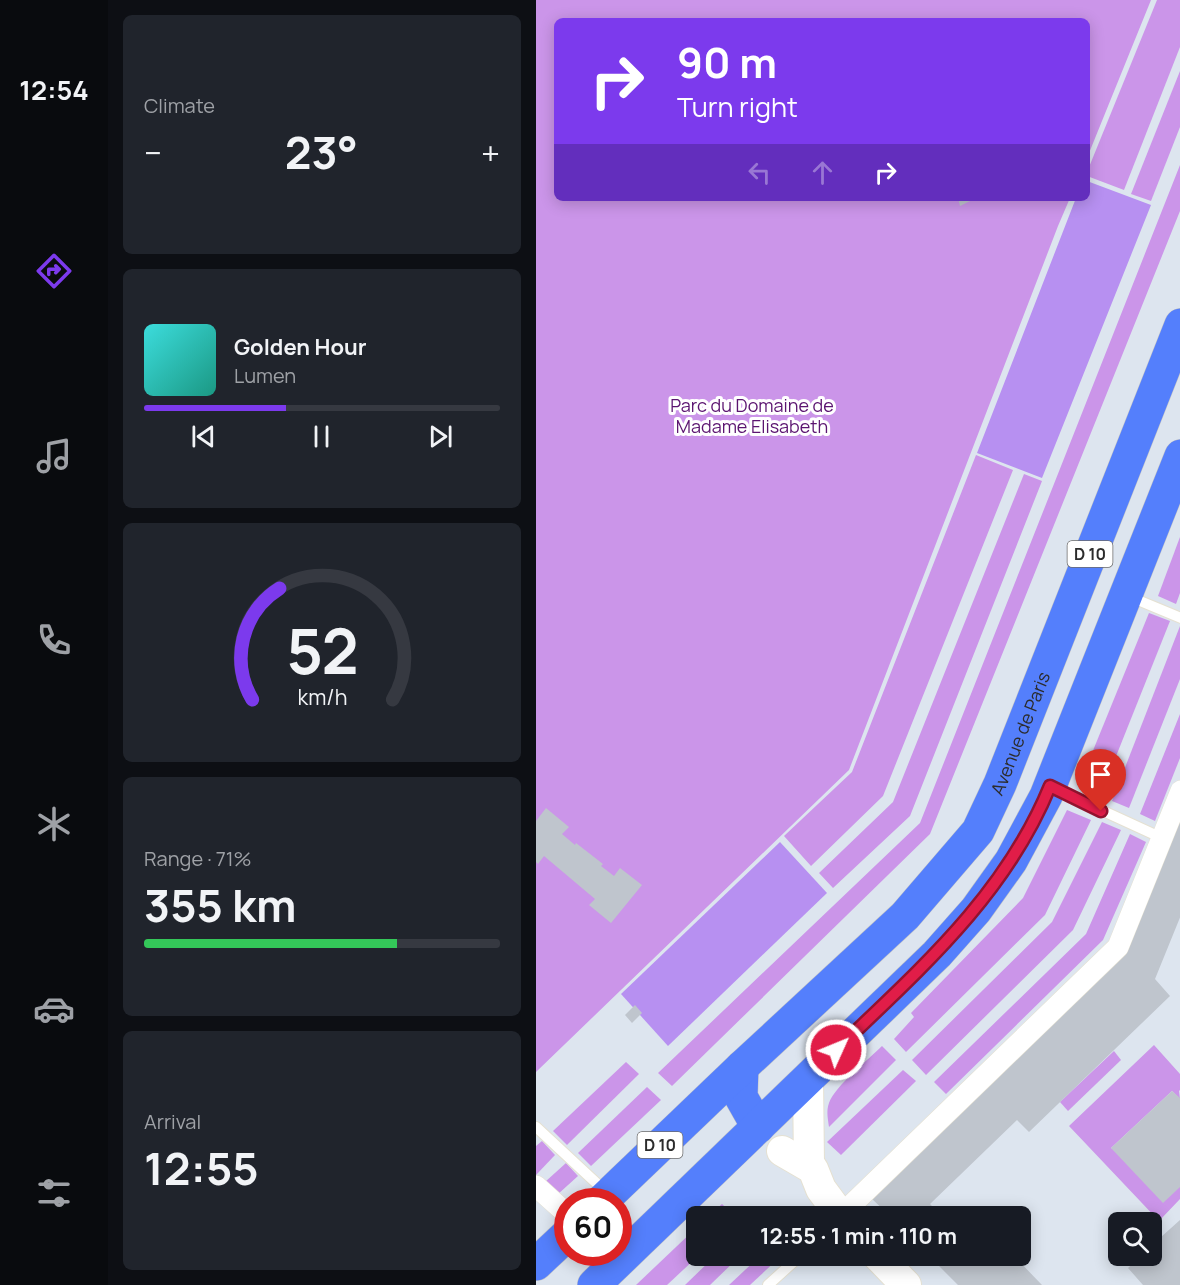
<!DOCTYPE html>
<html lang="en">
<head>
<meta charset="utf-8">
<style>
  body { margin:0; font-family:Manrope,sans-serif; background:#20242c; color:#f1f3f6; height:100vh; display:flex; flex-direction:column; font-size:22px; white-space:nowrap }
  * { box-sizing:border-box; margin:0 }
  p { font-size:20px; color:#9ea1a6 }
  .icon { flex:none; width:33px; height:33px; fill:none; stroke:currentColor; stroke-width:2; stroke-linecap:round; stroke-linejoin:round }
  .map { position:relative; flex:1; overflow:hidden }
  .drawer { display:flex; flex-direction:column; gap:15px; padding:15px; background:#0d0f14; width:428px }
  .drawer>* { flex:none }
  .top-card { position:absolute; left:18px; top:18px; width:536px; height:183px; border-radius:9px; box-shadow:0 3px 15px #0003; background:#7c3aed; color:#fff; overflow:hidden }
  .tools { position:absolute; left:572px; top:1212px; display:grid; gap:12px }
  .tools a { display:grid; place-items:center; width:54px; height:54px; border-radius:9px; background:#171b24; box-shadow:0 3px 15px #0003; font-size:30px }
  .speed { position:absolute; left:18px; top:1188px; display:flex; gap:12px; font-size:30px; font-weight:700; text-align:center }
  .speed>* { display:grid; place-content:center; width:78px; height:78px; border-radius:50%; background:#171b24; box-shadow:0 3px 15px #0003; line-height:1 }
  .speed .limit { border:9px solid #d22; background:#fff; color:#111 }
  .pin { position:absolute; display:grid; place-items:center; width:51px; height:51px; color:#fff; margin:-62px -26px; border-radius:50% 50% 50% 0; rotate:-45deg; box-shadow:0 0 6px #0007 }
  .pin .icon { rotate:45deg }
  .me { position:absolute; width:66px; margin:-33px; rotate:46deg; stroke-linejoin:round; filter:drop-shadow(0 0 4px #0008) }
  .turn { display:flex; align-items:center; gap:21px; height:126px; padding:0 24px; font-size:27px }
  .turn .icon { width:78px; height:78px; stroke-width:2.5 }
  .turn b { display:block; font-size:42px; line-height:51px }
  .lanes { display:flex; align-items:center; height:57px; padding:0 24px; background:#0003; justify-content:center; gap:30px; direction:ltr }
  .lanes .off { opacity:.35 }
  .big { font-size:45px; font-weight:700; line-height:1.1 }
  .drawer .card { flex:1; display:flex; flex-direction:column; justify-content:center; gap:9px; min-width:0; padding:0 21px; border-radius:9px; background:#20242c }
  .drawer .dial { align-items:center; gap:0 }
  .dial svg { height:156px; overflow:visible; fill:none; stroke:#363941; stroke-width:7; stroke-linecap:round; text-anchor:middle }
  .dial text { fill:#f1f3f6; stroke:none }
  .song { display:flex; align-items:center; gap:18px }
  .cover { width:72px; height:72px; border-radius:9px; background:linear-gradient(135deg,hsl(180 70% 55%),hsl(170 70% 35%)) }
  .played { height:6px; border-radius:3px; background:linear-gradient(90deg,#7c3aed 40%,#363941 40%) }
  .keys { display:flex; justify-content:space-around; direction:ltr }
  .heat { display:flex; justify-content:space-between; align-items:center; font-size:33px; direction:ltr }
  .charge { height:9px; border-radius:4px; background:linear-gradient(90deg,#34c759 71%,#363941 0) }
  .trip { position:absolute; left:150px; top:1206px; width:345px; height:60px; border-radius:9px; background:#171b24; box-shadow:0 3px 15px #0003; font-weight:700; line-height:60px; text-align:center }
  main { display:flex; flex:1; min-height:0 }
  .menu { display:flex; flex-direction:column; width:108px; justify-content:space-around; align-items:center; background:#090b0e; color:#9ea1a6 }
  .menu .icon { width:42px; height:42px }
  .menu .current { color:#7c3aed }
  .menu b { font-size:27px; color:#f1f3f6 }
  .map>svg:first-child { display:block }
  .green { fill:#cb95e9 }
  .pitch { fill:#b790f1 }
  .building { fill:#bfc5cd }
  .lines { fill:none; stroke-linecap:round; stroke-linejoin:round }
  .lane-casing { stroke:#e5e1d2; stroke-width:12 }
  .street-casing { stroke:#e5e1d2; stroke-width:22 }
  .secondary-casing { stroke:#e5e1d2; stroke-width:32 }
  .primary-casing { stroke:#c4c4c4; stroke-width:34 }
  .lane { stroke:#fff; stroke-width:10 }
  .street { stroke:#fff; stroke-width:21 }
  .secondary { stroke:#fff; stroke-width:30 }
  .primary { stroke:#547ffc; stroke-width:33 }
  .route-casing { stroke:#92132f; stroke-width:15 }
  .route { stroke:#e11d48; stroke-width:10 }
  .labels { text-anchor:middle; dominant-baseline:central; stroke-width:6; stroke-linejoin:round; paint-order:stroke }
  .shield { fill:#fff; stroke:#6b6b6b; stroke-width:1.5 }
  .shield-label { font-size:16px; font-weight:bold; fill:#2c2c2c }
  .park-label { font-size:18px; fill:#5b1470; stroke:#fff }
  .street-label { font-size:18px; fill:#2c2c2c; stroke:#fff }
</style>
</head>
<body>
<main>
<nav class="menu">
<b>12:54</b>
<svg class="icon current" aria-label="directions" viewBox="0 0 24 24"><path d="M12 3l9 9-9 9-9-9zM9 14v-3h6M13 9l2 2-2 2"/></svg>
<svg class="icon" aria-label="music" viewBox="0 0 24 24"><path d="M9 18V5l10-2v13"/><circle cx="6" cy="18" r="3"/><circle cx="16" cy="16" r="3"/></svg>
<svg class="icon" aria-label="phone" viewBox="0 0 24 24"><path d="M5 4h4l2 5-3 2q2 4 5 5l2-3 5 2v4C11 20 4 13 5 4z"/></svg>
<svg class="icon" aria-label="climate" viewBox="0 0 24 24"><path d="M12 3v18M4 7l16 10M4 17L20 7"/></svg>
<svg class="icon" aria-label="car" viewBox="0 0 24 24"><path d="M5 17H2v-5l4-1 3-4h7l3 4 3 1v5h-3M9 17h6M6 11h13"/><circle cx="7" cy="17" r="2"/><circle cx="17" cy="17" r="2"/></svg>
<svg class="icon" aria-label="filters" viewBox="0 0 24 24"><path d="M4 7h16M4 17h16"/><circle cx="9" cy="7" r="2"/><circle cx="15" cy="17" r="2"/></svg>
</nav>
<section class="drawer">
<div class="card"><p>Climate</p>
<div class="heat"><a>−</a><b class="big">23°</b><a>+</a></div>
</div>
<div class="card">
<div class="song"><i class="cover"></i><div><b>Golden Hour</b><p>Lumen</p></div></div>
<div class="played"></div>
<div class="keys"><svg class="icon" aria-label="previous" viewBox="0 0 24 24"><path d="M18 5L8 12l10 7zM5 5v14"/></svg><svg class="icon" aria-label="pause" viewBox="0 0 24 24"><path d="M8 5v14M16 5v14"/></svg><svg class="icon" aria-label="next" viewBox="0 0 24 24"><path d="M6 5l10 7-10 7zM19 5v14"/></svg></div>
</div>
<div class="card dial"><svg viewBox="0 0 100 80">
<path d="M14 69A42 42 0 1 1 86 69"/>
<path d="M14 69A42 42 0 0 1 28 12" stroke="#7c3aed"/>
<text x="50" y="56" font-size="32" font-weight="700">52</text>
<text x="50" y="72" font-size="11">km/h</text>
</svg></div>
<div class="card"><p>Range · 71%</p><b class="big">355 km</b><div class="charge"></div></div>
<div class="card"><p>Arrival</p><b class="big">12:55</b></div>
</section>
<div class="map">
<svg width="645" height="1285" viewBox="0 0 645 1285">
  <rect width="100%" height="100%" fill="#dde5ef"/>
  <!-- green -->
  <g class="green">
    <polygon points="0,0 615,0 551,158 550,21 21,21 21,198 534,198 522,226 313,770 0,1072"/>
    <polygon points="621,0 644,0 644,47 588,190 551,176 551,172"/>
    <polygon points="644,71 644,127 615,201 595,194"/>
    <polygon points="644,165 644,211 394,834 136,1086 122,1073 384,823"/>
    <polygon points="440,455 477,470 347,796 275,866 248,836 316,772"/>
    <polygon points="488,474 506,481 374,816 297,888 283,873 357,802"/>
    <polygon points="644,537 644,593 640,604 622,596"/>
    <polygon points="613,613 634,621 565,794 543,785"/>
    <polygon points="644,626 644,679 593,808 576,801"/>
    <polygon points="644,714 644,758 619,821 604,814"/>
    <polygon points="531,810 555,820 509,915 370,1052 358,1039 378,1017 375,1013 487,898"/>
    <polygon points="566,822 585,830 537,930 390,1075 376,1060 516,922"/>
    <polygon points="594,834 610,842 567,940 410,1094 398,1082 550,934"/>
    <polygon points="618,1045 644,1074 644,1090 643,1091 644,1099 636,1091 575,1148 644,1186 644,1199 623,1221 533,1126"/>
    <path d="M346 1046 360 1060 293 1127C292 1119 290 1111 293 1103 299 1086 332 1060 346 1046Z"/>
    <polygon points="578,1051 585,1060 532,1111 524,1102"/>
    <polygon points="90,1062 103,1074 31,1145 17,1131"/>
    <polygon points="367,1070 380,1081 305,1155 291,1142"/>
    <polygon points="111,1087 125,1100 55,1166 42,1153"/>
    <polygon points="6,1141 19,1155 0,1175 0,1146"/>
    <polygon points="30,1163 42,1176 21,1195 9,1182"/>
    <polygon points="186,1204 199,1216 172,1216"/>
    <polygon points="160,1228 162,1256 131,1285 100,1285"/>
    <polygon points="179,1256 204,1256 174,1285 149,1285"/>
    <polygon points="224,1256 245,1256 214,1285 193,1285"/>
  </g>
  <!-- pitch -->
  <g class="pitch">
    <polygon points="551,181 615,205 506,478 441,453 540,198 550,198"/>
    <polygon points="244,842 291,893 132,1046 85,994"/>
  </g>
  <!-- building -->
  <g class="building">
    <polygon points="422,198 440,198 424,206"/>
    <polygon points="10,808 33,827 26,834 39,845 40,843 67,864 65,866 78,876 84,868 106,885 75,923 53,905 59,899 8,856 2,864 0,862 0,821"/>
    <polygon points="645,816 645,915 619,979 634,996 493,1132 481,1120 394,1204 406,1216 354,1216 335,1198 588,955"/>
    <polygon points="99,1005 106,1013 96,1023 89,1015"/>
    <polygon points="636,1091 645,1099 645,1186 627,1203 575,1148"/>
    <polygon points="645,1219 645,1285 607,1285 592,1268 605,1256 615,1256 615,1246"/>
    <polygon points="393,1256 445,1256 453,1263 457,1260 460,1263 468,1256 478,1256 506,1285 422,1285"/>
  </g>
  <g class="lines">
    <defs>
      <g id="lane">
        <polyline points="592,596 645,618"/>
        <polyline points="517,788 626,838"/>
        <polyline points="0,1127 70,1192"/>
        <polyline points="232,1285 264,1256"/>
      </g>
      <g id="street">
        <polyline points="0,1186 32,1215"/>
        <polyline points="304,1216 582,947 645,791"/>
      </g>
      <g id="secondary">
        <polyline points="272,1078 273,1165"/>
        <polyline points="246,1151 277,1169 285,1189 305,1216"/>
        <polyline points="342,1256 370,1285"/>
      </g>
      <g id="primary">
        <polyline points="206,1067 205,1097 222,1127"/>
        <path id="s1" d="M65 1202 206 1067 369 916 442 831 464 784 645 325"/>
        <polyline points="0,1264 32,1234"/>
        <polyline points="58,1285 401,954 440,910 475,861 510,796 645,456"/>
      </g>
    </defs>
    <!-- lane casing -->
    <use href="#lane" class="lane-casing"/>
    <!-- street casing -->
    <use href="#street" class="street-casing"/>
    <!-- secondary casing -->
    <use href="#secondary" class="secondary-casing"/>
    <!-- primary casing -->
    <use href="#primary" class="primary-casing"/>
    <!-- lane -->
    <use href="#lane" class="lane"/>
    <!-- street -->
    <use href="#street" class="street"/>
    <!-- secondary -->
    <use href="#secondary" class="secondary"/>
    <!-- primary -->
    <use href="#primary" class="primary"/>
  </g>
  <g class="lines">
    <defs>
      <path id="route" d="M300 1050C383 970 469 896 514 786L565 811"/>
    </defs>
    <!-- route casing -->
    <use href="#route" class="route-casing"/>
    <!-- route -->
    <use href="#route" class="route"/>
  </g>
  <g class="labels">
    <!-- shield labels -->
    <g class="shield">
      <rect x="531.5" y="541" width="45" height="26" rx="4.5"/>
      <rect x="101.5" y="1132" width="45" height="26" rx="4.5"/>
    </g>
    <g class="shield-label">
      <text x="554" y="554">D 10</text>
      <text x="124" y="1145">D 10</text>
    </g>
    <!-- park labels -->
    <g class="park-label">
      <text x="216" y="405">Parc du Domaine de<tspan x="216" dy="21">Madame Elisabeth</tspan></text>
    </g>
    <!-- street labels -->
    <g class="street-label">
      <text stroke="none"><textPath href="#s1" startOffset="636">Avenue de Paris</textPath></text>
    </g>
  </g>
</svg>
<div class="tools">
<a><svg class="icon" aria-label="search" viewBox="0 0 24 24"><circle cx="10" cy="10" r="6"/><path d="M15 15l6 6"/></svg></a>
</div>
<div class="speed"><div class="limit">60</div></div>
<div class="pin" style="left:565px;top:811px;background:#d93025"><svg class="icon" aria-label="arrive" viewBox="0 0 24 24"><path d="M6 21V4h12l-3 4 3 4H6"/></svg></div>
<svg class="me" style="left:300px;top:1050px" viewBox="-20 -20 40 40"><circle r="17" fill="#e11d48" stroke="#fff" stroke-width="3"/><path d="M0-11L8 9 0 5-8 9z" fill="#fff"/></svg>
<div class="trip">12:55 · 1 min · 110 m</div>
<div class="top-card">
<div class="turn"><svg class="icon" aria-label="right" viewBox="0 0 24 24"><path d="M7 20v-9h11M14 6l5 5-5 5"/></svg><div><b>90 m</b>Turn right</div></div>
<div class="lanes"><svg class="icon off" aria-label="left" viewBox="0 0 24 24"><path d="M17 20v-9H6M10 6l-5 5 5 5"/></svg><svg class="icon off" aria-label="ahead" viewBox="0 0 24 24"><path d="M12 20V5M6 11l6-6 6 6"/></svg><svg class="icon" aria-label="right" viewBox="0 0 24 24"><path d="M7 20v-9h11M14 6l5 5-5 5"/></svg></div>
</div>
</div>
</main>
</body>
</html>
